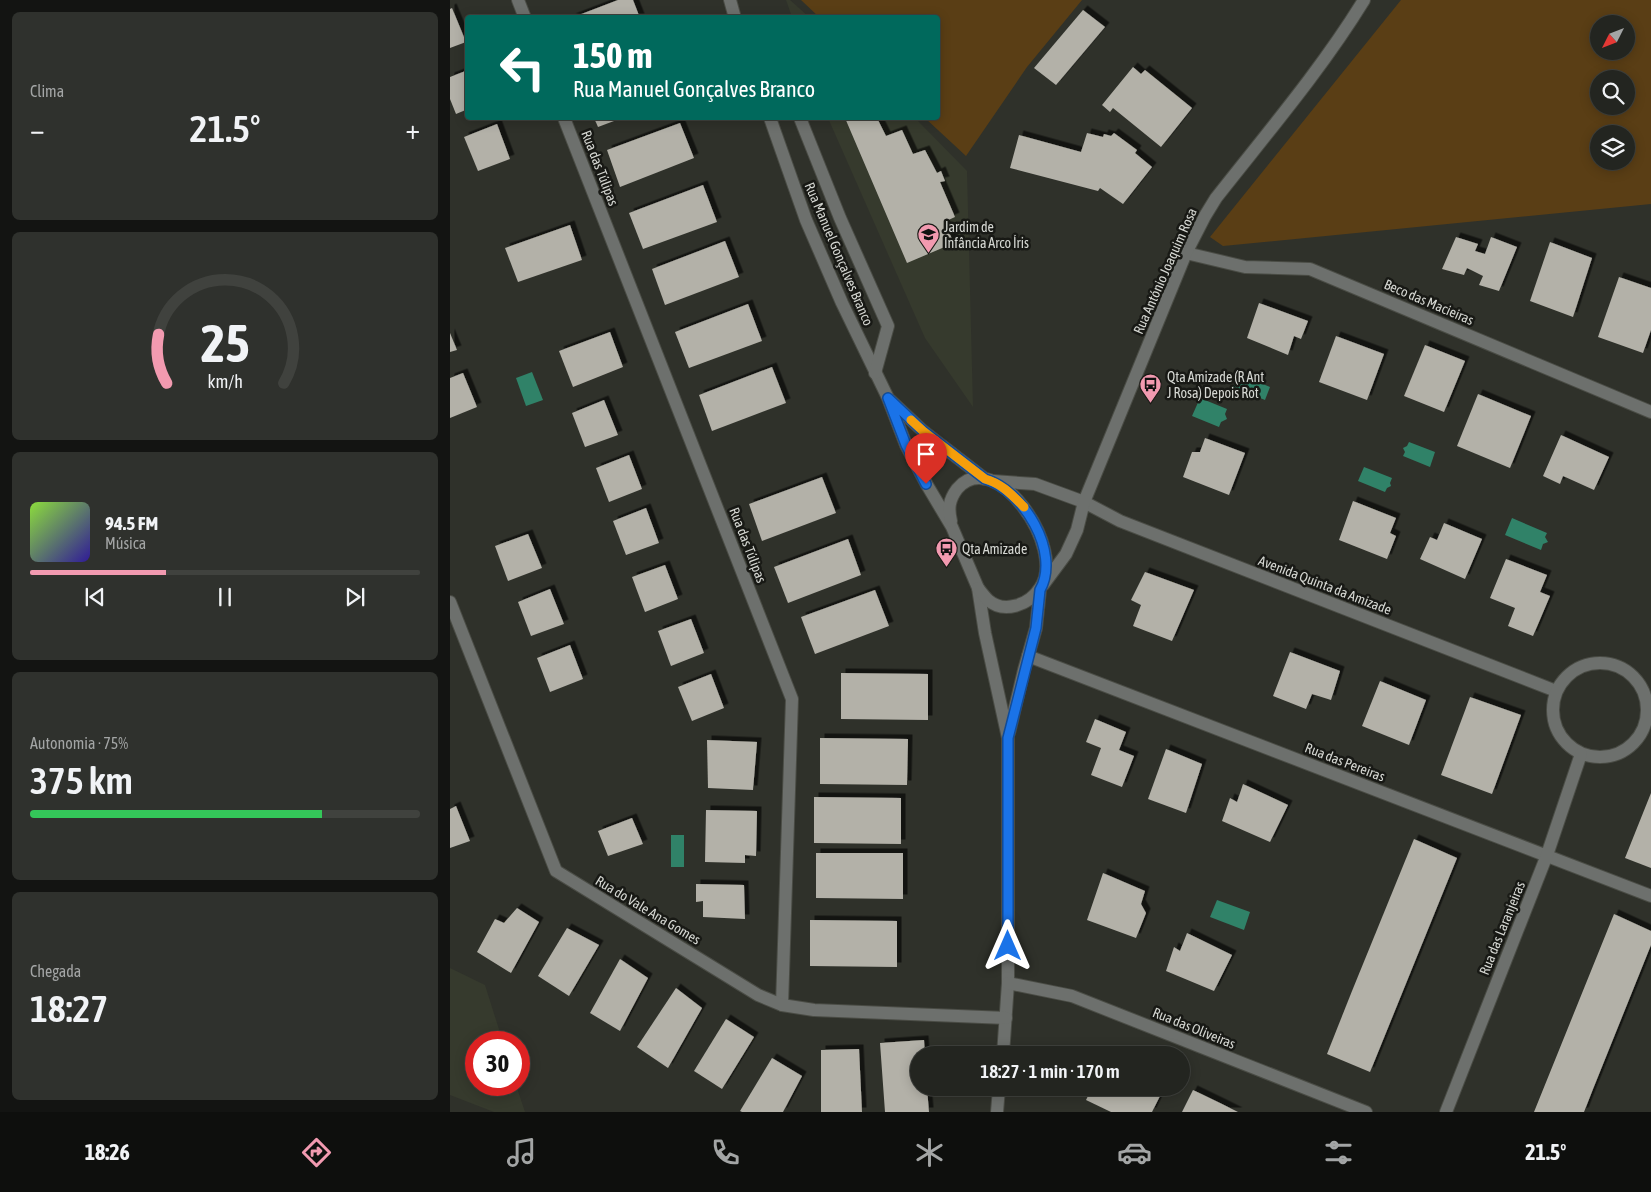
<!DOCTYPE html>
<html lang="pt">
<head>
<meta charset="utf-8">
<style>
  body { margin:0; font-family:"Asap Condensed",sans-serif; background:#2f312d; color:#f1f3f6; height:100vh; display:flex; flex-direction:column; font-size:19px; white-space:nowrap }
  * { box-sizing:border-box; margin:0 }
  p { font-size:16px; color:#a3a5a5 }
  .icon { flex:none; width:28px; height:28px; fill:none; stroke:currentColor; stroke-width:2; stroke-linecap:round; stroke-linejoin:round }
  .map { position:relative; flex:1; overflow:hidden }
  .panel { display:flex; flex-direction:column; gap:12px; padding:12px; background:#131412; width:450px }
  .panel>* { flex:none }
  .top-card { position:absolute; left:15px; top:15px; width:475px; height:105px; border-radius:5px; box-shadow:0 2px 12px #0003,0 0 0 1px #40423e; background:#00695c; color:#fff; overflow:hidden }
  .needle { width:32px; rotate:228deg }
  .fabs { position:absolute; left:1140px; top:15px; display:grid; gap:10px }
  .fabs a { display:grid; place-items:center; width:45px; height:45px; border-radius:50%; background:#232520; box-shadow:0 2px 12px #0003,0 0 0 1px #40423e; font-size:25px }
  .speed { position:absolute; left:15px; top:1031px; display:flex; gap:10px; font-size:25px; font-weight:700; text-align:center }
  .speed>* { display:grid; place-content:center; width:65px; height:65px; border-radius:50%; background:#232520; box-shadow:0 2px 12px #0003,0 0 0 1px #40423e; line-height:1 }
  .speed .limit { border:8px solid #d22; background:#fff; color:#111 }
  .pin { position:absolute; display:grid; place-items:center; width:42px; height:42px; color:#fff; margin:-51px -21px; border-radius:50% 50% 50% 0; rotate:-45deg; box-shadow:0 0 5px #0007 }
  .pin .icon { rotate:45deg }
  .me { position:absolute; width:55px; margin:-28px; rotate:0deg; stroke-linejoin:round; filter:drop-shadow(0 0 4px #0008) }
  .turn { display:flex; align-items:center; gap:18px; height:105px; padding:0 25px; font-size:22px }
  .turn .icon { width:65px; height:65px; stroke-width:2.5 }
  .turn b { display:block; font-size:35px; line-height:42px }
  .big { font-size:38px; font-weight:600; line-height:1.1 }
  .panel .card { flex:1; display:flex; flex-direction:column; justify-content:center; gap:8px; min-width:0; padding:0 18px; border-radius:8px; background:#2f312d }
  .panel .dial { align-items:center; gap:0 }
  .dial svg { height:130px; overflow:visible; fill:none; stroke:#40423e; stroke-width:7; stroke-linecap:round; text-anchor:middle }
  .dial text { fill:#f1f3f6; stroke:none }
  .song { display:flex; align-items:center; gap:15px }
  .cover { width:60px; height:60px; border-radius:8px; background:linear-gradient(135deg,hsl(90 70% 55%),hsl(250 70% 35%)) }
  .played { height:5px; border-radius:2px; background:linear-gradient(90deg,#f29ab0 35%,#40423e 35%) }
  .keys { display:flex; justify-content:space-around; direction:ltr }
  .heat { display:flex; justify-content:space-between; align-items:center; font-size:28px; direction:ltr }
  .charge { height:8px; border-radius:4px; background:linear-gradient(90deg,#34c759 75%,#40423e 0) }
  .trip { position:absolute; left:460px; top:1046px; width:280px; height:50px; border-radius:25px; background:#232520; box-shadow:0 2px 12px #0003,0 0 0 1px #40423e; font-weight:600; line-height:50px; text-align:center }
  .tab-bar { display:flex; height:80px; justify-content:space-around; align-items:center; background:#0e0f0d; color:#a3a5a5 }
  .tab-bar .icon { width:35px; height:35px }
  .tab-bar .on { color:#f29ab0 }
  .tab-bar b { font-size:22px; color:#f1f3f6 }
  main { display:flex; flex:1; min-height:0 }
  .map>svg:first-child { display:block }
  .built { fill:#363a2d }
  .green { fill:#5a3e15; fill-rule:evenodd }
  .water { fill:#308268 }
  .building { fill:#b3b1a8; filter:url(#shadow) }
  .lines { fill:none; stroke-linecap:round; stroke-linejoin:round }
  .minor-casing { stroke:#4a4c45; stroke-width:14 }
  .minor { stroke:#6d706d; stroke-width:12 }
  .route-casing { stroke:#114b97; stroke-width:12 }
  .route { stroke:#1a73e8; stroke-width:9 }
  .slow { stroke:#f59e0b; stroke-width:9 }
  .labels { text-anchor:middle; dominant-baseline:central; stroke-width:5; stroke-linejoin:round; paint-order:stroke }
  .street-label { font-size:14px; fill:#d5d7d2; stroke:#181915 }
  .poi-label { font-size:14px; fill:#d5d7d2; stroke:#181915; text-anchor:start }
</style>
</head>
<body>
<main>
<section class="panel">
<div class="card"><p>Clima</p>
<div class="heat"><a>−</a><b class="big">21.5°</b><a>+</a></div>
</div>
<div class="card dial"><svg viewBox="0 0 100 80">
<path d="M14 69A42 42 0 1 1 86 69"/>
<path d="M14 69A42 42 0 0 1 9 39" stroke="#f29ab0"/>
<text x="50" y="56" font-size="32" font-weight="700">25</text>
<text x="50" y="72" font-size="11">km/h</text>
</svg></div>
<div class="card">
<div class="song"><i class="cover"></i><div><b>94.5 FM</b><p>Música</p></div></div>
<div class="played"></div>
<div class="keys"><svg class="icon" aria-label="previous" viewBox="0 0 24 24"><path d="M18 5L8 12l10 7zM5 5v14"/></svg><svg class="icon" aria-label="pause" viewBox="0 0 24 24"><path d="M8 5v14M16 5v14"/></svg><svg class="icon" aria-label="next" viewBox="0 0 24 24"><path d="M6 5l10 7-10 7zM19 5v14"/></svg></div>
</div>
<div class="card"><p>Autonomia · 75%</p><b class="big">375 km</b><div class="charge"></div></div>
<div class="card"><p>Chegada</p><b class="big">18:27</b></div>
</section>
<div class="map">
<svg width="1201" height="1112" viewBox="0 0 1201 1112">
  <defs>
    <filter id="shadow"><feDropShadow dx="4.5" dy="-4.5" stdDeviation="0" flood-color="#0009"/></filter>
  </defs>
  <rect width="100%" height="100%" fill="#2f312a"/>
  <!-- built -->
  <g class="built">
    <polygon points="336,0 340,0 359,17 342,17"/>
    <polygon points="378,118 465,118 517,171 523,407 475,338"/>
    <polygon points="0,968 35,985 53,1042 26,1042 26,1085 66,1085 75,1112 44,1112 0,1095"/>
  </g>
  <!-- green -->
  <g class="green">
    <polygon points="351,0 632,0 577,67 516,156 475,118 488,118 488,18 369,17"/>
    <path d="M951 0H1201V204L773 246 760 237ZM1149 24H1176V51H1149ZM1149 79H1176V106H1149ZM1149 134H1176V161H1149Z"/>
  </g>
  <!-- water -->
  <g class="water">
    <polygon points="82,372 93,400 76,406 66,378"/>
    <polygon points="789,374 820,387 815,400 783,387"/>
    <polygon points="750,398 777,409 775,414 777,419 771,422 769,427 742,416"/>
    <polygon points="959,442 985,452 980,467 953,456 955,452 953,448 957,446"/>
    <polygon points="914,467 942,478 940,483 941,486 937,488 935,492 908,481"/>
    <polygon points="1062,518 1097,533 1095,537 1098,542 1093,544 1091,550 1055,535"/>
    <rect x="221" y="835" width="13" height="32"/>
    <polygon points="767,900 800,912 794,930 760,917"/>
  </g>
  <!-- building -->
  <g class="building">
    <polygon points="168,0 183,0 190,18 121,18"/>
    <polygon points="2,8 16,42 0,48 0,9"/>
    <polygon points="633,10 655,27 606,85 584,68"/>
    <polygon points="683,67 691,74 695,70 742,108 711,147 663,108 660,112 652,105"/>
    <polygon points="18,70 18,109 6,114 0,99 0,77"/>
    <polygon points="144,118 172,118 148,127"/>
    <polygon points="395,118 427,118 436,136 452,130 463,154 475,150 487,173 491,171 495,181 490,182 505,217 494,222 504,243 457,263"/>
    <polygon points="230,123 244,158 170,187 157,150"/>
    <polygon points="47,124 60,159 28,171 14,137"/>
    <polygon points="637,133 653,137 654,134 661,136 664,133 687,150 685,153 702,167 673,204 650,188 648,191 560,168 569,135 631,152"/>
    <polygon points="253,185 267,222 193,249 179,213"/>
    <polygon points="120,225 132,260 68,282 55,248"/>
    <polygon points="1006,237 1028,244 1025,251 1035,254 1041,237 1067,247 1049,291 1029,285 1033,276 1017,268 1014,275 992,269"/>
    <polygon points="275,241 289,277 215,305 202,269"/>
    <polygon points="1100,242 1142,258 1123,317 1080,301"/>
    <polygon points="1169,277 1201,288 1201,330 1193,353 1148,337"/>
    <polygon points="809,303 858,321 851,339 844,336 838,355 797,338"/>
    <polygon points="298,304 312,341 239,368 225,332"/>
    <polygon points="160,332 173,367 123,387 109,351"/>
    <polygon points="0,333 7,350 0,352"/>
    <polygon points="886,336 934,354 917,400 869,382"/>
    <polygon points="975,345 1015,361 994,412 954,396"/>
    <polygon points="322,367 336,403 262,431 249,395"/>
    <polygon points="13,373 27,407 0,418 0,378"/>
    <polygon points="1028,394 1081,416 1060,468 1007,446"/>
    <polygon points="154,400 168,435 135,447 122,413"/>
    <polygon points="1111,435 1159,457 1144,490 1113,476 1110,484 1093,476"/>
    <polygon points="755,438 795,453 779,495 733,477 742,452 750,452"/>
    <polygon points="179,455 192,489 159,502 146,468"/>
    <polygon points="372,477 386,513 312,541 299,504"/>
    <polygon points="903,501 946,518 940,533 946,536 937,559 889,540"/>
    <polygon points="196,508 209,543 176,555 163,521"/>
    <polygon points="994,523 1032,539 1015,579 970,559 980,537 987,540"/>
    <polygon points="78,534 92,568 58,581 45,546"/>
    <polygon points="398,539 411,575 338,603 324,567"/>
    <polygon points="1056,559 1097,575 1090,592 1100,596 1083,636 1058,626 1065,608 1040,598"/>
    <polygon points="215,565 228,599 195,612 182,577"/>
    <polygon points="695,572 744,590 722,641 683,626 691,605 681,600"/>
    <polygon points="100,589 114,624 81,636 68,602"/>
    <polygon points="425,590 439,626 365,654 351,617"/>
    <polygon points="241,619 254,653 221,666 208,631"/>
    <polygon points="120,645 133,679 100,692 87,658"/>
    <polygon points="840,652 890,671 881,700 862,694 856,709 823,696"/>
    <polygon points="391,673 478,674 478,720 391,719"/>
    <polygon points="261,674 274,708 242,721 228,687"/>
    <polygon points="930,681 976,700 959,745 912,726"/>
    <polygon points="1020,697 1071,715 1042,794 991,775"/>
    <polygon points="645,719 676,732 669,750 684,756 672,787 641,775 651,748 636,742"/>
    <polygon points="370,738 458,739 457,785 370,784"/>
    <polygon points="257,740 307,742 303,790 258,788"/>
    <polygon points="716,749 752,764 736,813 698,799"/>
    <polygon points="793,784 838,805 820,842 772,821 780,798 787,802"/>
    <polygon points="1201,793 1201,868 1175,858"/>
    <polygon points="364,797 451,798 451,844 364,843"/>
    <polygon points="6,806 20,841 0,848 0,809"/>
    <polygon points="256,810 307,811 306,856 295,855 295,863 255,862"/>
    <polygon points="182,818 193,844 158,856 148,831"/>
    <polygon points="964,839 1007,858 920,1072 877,1054 902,991"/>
    <polygon points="366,853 453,853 453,899 366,898"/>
    <polygon points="653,873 695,891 691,904 696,913 686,938 637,920"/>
    <polygon points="246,884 294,885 295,919 253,917 253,901 246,902"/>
    <polygon points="67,908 89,922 61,973 27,952 45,919 54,923"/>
    <polygon points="1164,914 1201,931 1201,945 1143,1089 1134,1112 1084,1112"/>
    <polygon points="360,920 447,921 447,967 360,966"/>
    <polygon points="117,928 149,945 119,996 88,976"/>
    <polygon points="737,933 782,955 764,991 716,971 724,947 730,951"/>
    <polygon points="170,959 198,978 170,1031 140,1013"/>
    <polygon points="226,988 252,1008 218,1068 187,1047"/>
    <polygon points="276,1019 304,1037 272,1089 244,1071"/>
    <polygon points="474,1040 475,1055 469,1055 469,1088 477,1088 479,1112 435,1112 430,1043"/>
    <polygon points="409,1049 412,1112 371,1112 371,1050"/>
    <polygon points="322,1058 352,1076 333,1112 292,1112 290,1111"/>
    <polygon points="642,1088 714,1088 702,1112 661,1112 636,1100"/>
    <polygon points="743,1090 772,1104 788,1112 732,1112"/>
  </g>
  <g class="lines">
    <defs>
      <g id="minor">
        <polyline points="68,0 75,18"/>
        <polyline points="280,0 285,18"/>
        <polyline points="114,118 342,699 332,1005"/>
        <polyline points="320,118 356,220 392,303 438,398 456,445 477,485 502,527 528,588 535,633 558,738 558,983 553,1055"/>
        <polyline points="350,118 390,218 438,326 425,373"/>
        <polyline points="736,253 795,267 860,269 1201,412"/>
        <polyline points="440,400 473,431 535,479"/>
        <polyline points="543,481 585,484 634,502 670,521 1106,691"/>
        <path d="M501 521C498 508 499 500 507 489 545 444 618 549 590 588 579 605 554 614 538 600 534 596 531 592 528 588"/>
        <path d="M593 585 616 554 627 530 634 502 736 253 755 216 766 198C817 133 871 70 914 0"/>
        <polyline points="0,602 106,871 308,995 332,1005 364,1010 556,1018"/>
        <polyline points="578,656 1201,896"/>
        <circle cx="1150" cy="710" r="47"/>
        <polyline points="559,733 574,670 586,628 590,590"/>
        <polyline points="558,983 622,996 916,1112"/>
        <polyline points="547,1112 549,1088"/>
        <polyline points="996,1112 1097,855 1131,754"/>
      </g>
    </defs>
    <!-- minor casing -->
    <use href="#minor" class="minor-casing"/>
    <!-- minor -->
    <use href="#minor" class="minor"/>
  </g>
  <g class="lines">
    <defs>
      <path id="route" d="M476 484 456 445 438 398 473 431 535 479C573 490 611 552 590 590L586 628 558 738V946"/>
    </defs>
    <!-- route casing -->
    <use href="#route" class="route-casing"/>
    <!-- route -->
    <use href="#route" class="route"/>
    <!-- slow -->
    <path class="slow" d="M461 420 473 431 535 479C551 483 562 495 574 507"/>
  </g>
  <!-- icons -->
  <defs>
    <symbol id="school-pin" viewBox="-11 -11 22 30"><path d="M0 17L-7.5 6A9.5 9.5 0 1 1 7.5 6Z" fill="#f29ab0" stroke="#181915"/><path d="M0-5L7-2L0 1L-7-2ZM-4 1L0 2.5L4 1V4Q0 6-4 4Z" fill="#111"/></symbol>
    <symbol id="bus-pin" viewBox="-11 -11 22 30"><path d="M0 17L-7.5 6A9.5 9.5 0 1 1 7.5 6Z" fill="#f29ab0" stroke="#181915"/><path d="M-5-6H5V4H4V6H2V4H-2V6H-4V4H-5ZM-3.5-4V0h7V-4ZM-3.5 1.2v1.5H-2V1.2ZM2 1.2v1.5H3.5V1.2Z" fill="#111"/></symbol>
  </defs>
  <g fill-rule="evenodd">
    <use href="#school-pin" x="466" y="222" width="25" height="34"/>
    <use href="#bus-pin" x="688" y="372" width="25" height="34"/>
    <use href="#bus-pin" x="484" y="536" width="25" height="34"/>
  </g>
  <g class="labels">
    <!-- street labels -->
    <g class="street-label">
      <text transform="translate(150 168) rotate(69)">Rua das Túlipas</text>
      <text transform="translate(389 254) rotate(67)">Rua Manuel Gonçalves Branco</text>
      <text transform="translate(715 271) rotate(-66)">Rua António Joaquim Rosa</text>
      <text transform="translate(979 302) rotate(23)">Beco das Macieiras</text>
      <text transform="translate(298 545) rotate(69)">Rua das Túlipas</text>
      <text transform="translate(875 585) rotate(21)">Avenida Quinta da Amizade</text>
      <text transform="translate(895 762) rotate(21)">Rua das Pereiras</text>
      <text transform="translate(198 910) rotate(31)">Rua do Vale Ana Gomes</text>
      <text transform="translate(1052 928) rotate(-68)">Rua das Laranjeiras</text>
      <text transform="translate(744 1028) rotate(22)">Rua das Oliveiras</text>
    </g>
    <!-- poi labels -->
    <g class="poi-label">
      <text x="494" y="227">Jardim de<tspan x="494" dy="16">Infância Arco Íris</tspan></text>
      <text x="717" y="377">Qta Amizade (R Ant<tspan x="717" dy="16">J Rosa) Depois Rot</tspan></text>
      <text x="512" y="549">Qta Amizade</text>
    </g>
  </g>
</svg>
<div class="fabs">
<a><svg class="needle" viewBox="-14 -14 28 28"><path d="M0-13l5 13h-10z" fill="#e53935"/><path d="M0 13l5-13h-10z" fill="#a3a5a5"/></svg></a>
<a><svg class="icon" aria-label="search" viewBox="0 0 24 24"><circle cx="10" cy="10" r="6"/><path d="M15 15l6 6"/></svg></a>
<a><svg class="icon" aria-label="layers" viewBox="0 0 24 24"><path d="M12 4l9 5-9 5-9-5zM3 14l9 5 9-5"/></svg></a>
</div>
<div class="speed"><div class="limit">30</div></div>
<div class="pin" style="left:476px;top:484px;background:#d93025"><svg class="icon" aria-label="arrive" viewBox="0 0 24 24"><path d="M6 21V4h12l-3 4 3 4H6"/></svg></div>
<svg class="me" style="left:558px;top:946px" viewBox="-20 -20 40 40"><path d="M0-17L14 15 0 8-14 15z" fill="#1a73e8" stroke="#fff" stroke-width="4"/></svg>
<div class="trip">18:27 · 1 min · 170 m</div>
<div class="top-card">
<div class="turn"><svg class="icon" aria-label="left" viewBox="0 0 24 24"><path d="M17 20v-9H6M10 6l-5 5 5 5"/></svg><div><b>150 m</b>Rua Manuel Gonçalves Branco</div></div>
</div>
</div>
</main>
<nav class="tab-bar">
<b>18:26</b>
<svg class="icon on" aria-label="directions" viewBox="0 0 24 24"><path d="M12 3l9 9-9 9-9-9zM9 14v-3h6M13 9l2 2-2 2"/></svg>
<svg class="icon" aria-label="music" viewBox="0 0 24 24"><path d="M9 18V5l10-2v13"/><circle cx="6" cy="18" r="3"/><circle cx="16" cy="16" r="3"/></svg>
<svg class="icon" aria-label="phone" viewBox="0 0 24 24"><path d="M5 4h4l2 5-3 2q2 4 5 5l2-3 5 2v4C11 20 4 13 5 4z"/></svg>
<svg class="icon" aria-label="climate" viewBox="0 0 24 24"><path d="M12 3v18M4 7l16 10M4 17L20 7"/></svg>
<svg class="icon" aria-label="car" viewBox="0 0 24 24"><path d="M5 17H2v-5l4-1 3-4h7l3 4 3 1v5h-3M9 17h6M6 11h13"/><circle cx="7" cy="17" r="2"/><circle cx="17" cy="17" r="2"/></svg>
<svg class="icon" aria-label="filters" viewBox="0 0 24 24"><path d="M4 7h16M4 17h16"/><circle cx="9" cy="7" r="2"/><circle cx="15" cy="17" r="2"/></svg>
<b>21.5°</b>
</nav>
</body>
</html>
